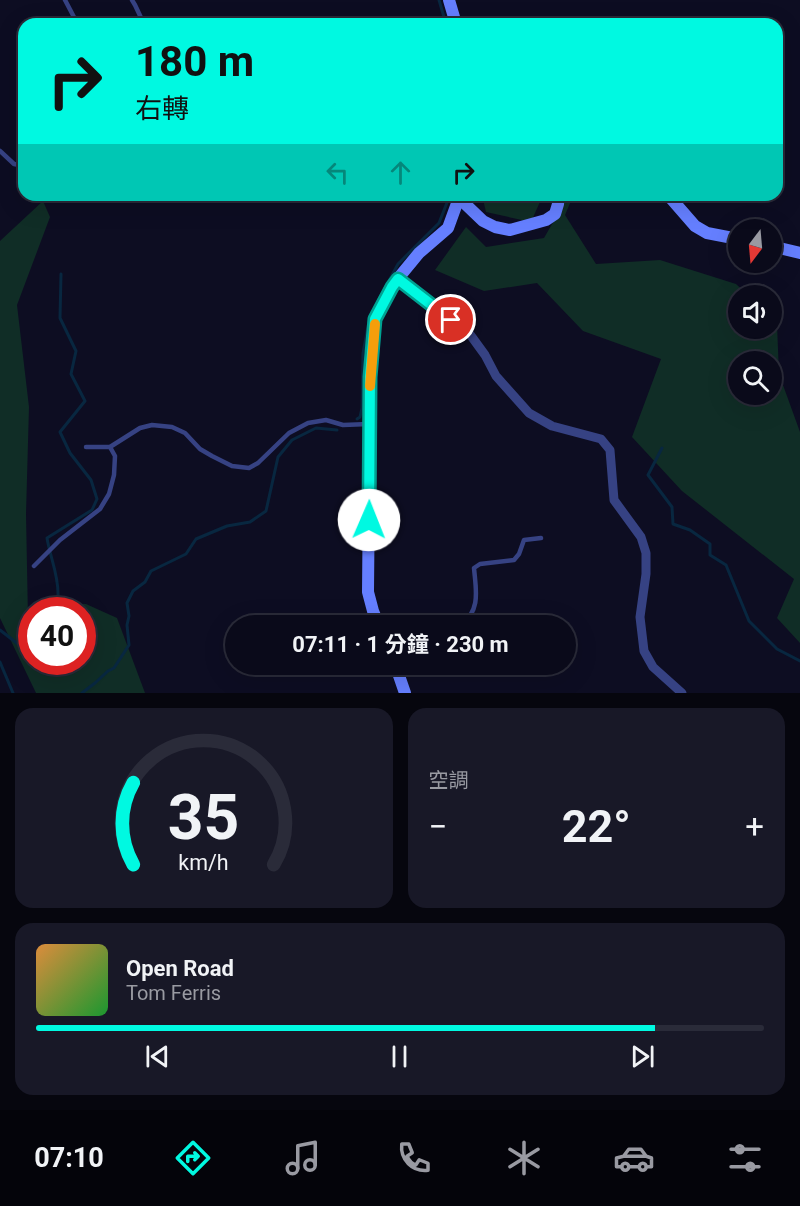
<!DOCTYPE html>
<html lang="zh-TW">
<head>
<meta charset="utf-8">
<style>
  body { margin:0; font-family:Roboto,"Noto Sans TC",sans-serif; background:#181827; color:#f1f3f6; height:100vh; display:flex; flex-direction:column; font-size:22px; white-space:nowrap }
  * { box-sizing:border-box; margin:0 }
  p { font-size:20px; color:#999aa2 }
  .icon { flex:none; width:33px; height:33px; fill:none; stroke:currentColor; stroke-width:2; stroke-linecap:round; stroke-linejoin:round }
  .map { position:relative; height:693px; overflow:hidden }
  .drawer { display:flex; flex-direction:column; gap:15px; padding:15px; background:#06060e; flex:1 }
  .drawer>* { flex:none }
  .hud { position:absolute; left:18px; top:18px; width:765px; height:183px; border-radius:18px; box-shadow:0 6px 24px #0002,0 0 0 2px #2a2b39; background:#00f9e1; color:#111; overflow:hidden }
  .needle { width:39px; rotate:196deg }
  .controls { position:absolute; left:728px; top:219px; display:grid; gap:12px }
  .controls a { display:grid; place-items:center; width:54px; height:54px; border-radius:50%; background:#0a0a1a; box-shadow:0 6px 24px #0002,0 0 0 2px #2a2b39; font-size:30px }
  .speed { position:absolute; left:18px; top:597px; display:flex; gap:12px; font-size:30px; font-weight:700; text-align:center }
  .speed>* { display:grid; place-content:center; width:78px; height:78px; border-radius:50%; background:#0a0a1a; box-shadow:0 6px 24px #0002,0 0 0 2px #2a2b39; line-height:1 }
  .speed .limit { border:9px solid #d22; background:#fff; color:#111 }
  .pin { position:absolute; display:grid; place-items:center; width:51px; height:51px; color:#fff; margin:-26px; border:3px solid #fff; border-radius:50%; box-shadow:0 2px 6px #0007 }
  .me { position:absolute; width:66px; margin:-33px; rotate:1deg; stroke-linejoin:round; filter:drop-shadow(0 0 4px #0008) }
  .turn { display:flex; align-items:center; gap:21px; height:126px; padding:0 18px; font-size:27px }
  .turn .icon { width:78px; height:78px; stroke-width:2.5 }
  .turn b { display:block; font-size:42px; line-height:51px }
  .lanes { display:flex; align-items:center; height:57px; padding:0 18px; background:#0003; justify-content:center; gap:30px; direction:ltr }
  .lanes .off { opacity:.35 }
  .big { font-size:45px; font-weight:700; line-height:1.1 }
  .drawer .tile { flex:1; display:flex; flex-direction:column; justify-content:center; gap:9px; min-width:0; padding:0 21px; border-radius:18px; background:#181827 }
  .drawer .dial { align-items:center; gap:0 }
  .dial svg { height:156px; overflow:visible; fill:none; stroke:#2a2b39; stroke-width:7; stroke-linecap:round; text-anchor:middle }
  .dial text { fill:#f1f3f6; stroke:none }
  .song { display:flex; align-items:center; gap:18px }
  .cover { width:72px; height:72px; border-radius:9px; background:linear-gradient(135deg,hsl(30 70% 55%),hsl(130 70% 35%)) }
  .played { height:6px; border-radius:3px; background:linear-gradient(90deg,#00f9e1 85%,#2a2b39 85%) }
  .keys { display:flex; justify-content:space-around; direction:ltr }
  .heat { display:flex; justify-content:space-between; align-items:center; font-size:33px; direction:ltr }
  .drawer .tiles { flex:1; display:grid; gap:15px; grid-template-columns:1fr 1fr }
  .tile:last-child { grid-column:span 2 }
  .trip { position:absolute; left:225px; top:615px; width:351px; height:60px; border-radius:30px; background:#0a0a1a; box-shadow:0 6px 24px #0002,0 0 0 2px #2a2b39; font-weight:700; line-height:60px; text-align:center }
  .menu { display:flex; height:96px; justify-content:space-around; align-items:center; background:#04040a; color:#999aa2 }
  .menu .icon { width:42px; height:42px }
  .menu .current { color:#00f9e1 }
  .menu b { font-size:27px; color:#f1f3f6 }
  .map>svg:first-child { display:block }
  .green { fill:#102d26; fill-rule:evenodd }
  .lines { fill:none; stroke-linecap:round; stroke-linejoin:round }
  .stream { stroke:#082740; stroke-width:3 }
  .lane { stroke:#364283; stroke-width:4.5 }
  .street { stroke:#364283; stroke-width:9 }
  .secondary { stroke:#657fff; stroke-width:12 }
  .route-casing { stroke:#00a292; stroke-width:15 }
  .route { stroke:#00f9e1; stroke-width:10 }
  .slow { stroke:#f59e0b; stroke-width:10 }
</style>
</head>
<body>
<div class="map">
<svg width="800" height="693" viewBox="0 0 800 693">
  <rect width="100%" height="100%" fill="#0d0d22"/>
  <!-- green -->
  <g class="green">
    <polygon points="482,195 543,195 531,222 486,212"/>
    <path d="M567 198 571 201 565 215 596 264 660 260 736 284 748 295 738 296V328H771V318L777 324 779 374 800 432V643L777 618 794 579 682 491 632 437 661 359 583 331 537 283 484 291 435 270 466 227 486 247 544 238ZM738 362H771V394H738Z"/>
    <polygon points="43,201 50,217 17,305 29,407 26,514 28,618 32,617 32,662 82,662 82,610 44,610 59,603 86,604 117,618 145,693 36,693 0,618 0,241"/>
  </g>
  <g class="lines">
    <!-- stream -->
    <g class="stream">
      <polyline points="439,0 446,24"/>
      <polyline points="378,301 398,264 439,223 450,195"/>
      <polyline points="357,419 360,417 362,408 363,353 369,321"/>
      <polyline points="662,448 648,475 672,507 673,524 690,530 710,544 710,555 726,565 749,621 777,649 800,661"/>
      <path d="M54 610C55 606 57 601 58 596 59 576 50 557 47 538L92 510 97 499 91 480 70 453 60 432 85 401 71 374 76 351 60 318 61 274"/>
      <polyline points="0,630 23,648 32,652"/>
      <polyline points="0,662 13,693"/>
      <polyline points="82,693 95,683 108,671 114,668 129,645 127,625 129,616 127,603 133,591 145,582 151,571 186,554 196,539 227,526 250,522 266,511 278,457 292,440 316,428 337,430"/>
    </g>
    <!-- lane -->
    <g class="lane">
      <polyline points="65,0 75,19"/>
      <polyline points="132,0 135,5 144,24"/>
      <polyline points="0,151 14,164 24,166"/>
      <polyline points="86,447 110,447 140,428 152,425 172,427 185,433 200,449 212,456 232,466 249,468 258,463 289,433 308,423 326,420 343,425 369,424"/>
      <polyline points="34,566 60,540 100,509 109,494 114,475 115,456 110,447"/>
      <path d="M461 626C481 609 476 591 474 568L480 564 514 560 519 554 524 540 541 538"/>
      <polyline points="398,666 412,670 424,664"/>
    </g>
    <!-- street -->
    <polyline class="street" points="397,279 469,333 485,355 496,376 529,413 552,426 601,439 610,450 614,500 641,537 646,553 646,574 640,617 644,651 653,667 682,693"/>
    <!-- secondary -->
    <g class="secondary">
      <polyline points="449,0 456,24"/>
      <polyline points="668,195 695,226 707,233 738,239"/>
      <polyline points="459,198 483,221 495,227 510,230 546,220 555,214 558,204 559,195"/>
      <polyline points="771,246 800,253"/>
      <polyline points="379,626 373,611 368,592 370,377 375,319 391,287 419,253 448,228 460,195"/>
      <polyline points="395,664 405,693"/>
    </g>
  </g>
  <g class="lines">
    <defs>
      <polyline id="route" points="369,520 370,377 375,319 392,287 398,279 451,320"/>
    </defs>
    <!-- route casing -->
    <use href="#route" class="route-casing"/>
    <!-- route -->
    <use href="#route" class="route"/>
    <!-- slow -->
    <polyline class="slow" points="370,386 375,324"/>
  </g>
</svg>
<div class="controls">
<a><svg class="needle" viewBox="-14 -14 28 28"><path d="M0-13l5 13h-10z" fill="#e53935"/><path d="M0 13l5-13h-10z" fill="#999aa2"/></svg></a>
<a><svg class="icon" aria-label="sound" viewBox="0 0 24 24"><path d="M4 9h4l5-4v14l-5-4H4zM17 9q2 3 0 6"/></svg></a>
<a><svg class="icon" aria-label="search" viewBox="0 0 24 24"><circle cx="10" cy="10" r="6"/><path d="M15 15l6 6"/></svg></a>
</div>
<div class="speed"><div class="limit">40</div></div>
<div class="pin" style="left:451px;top:320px;background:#d93025"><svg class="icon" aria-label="arrive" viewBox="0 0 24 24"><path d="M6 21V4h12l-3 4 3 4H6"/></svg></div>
<svg class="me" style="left:369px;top:520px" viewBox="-20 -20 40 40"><circle r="19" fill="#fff"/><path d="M0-13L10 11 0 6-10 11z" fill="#00f9e1"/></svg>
<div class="trip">07:11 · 1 分鐘 · 230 m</div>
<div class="hud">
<div class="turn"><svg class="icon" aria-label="right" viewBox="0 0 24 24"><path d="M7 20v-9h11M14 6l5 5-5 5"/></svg><div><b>180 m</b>右轉</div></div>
<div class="lanes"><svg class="icon off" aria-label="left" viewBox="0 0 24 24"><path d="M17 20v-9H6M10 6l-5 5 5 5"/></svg><svg class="icon off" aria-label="ahead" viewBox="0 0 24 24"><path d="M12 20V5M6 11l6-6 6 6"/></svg><svg class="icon" aria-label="right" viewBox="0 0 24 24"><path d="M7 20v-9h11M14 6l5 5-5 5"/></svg></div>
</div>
</div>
<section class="drawer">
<div class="tiles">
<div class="tile dial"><svg viewBox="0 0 100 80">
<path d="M14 69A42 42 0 1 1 86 69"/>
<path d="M14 69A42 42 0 0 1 14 27" stroke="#00f9e1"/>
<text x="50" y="56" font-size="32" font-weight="700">35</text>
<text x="50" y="72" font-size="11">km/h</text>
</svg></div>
<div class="tile"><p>空調</p>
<div class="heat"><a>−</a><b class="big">22°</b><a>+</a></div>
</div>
<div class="tile">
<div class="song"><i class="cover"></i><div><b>Open Road</b><p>Tom Ferris</p></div></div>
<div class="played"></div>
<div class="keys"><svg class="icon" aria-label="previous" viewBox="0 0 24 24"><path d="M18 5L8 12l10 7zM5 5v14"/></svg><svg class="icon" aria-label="pause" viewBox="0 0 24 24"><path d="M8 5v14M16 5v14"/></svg><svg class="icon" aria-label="next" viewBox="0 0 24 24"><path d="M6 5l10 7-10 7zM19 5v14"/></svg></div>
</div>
</div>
</section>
<nav class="menu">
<b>07:10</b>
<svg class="icon current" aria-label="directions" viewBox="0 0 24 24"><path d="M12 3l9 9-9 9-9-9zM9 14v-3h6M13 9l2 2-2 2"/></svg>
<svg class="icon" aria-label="music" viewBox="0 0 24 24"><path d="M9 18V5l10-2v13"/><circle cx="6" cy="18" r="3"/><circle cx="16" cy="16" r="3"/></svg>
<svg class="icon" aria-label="phone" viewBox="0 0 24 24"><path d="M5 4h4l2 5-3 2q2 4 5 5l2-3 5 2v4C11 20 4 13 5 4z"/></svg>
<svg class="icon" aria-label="climate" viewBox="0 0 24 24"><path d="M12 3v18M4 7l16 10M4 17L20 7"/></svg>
<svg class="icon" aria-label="car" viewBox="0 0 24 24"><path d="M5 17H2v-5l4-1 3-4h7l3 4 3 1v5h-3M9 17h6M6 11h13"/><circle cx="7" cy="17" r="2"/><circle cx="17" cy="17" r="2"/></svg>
<svg class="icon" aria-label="filters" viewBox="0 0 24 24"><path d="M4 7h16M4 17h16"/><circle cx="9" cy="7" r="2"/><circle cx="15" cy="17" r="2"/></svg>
</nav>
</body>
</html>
